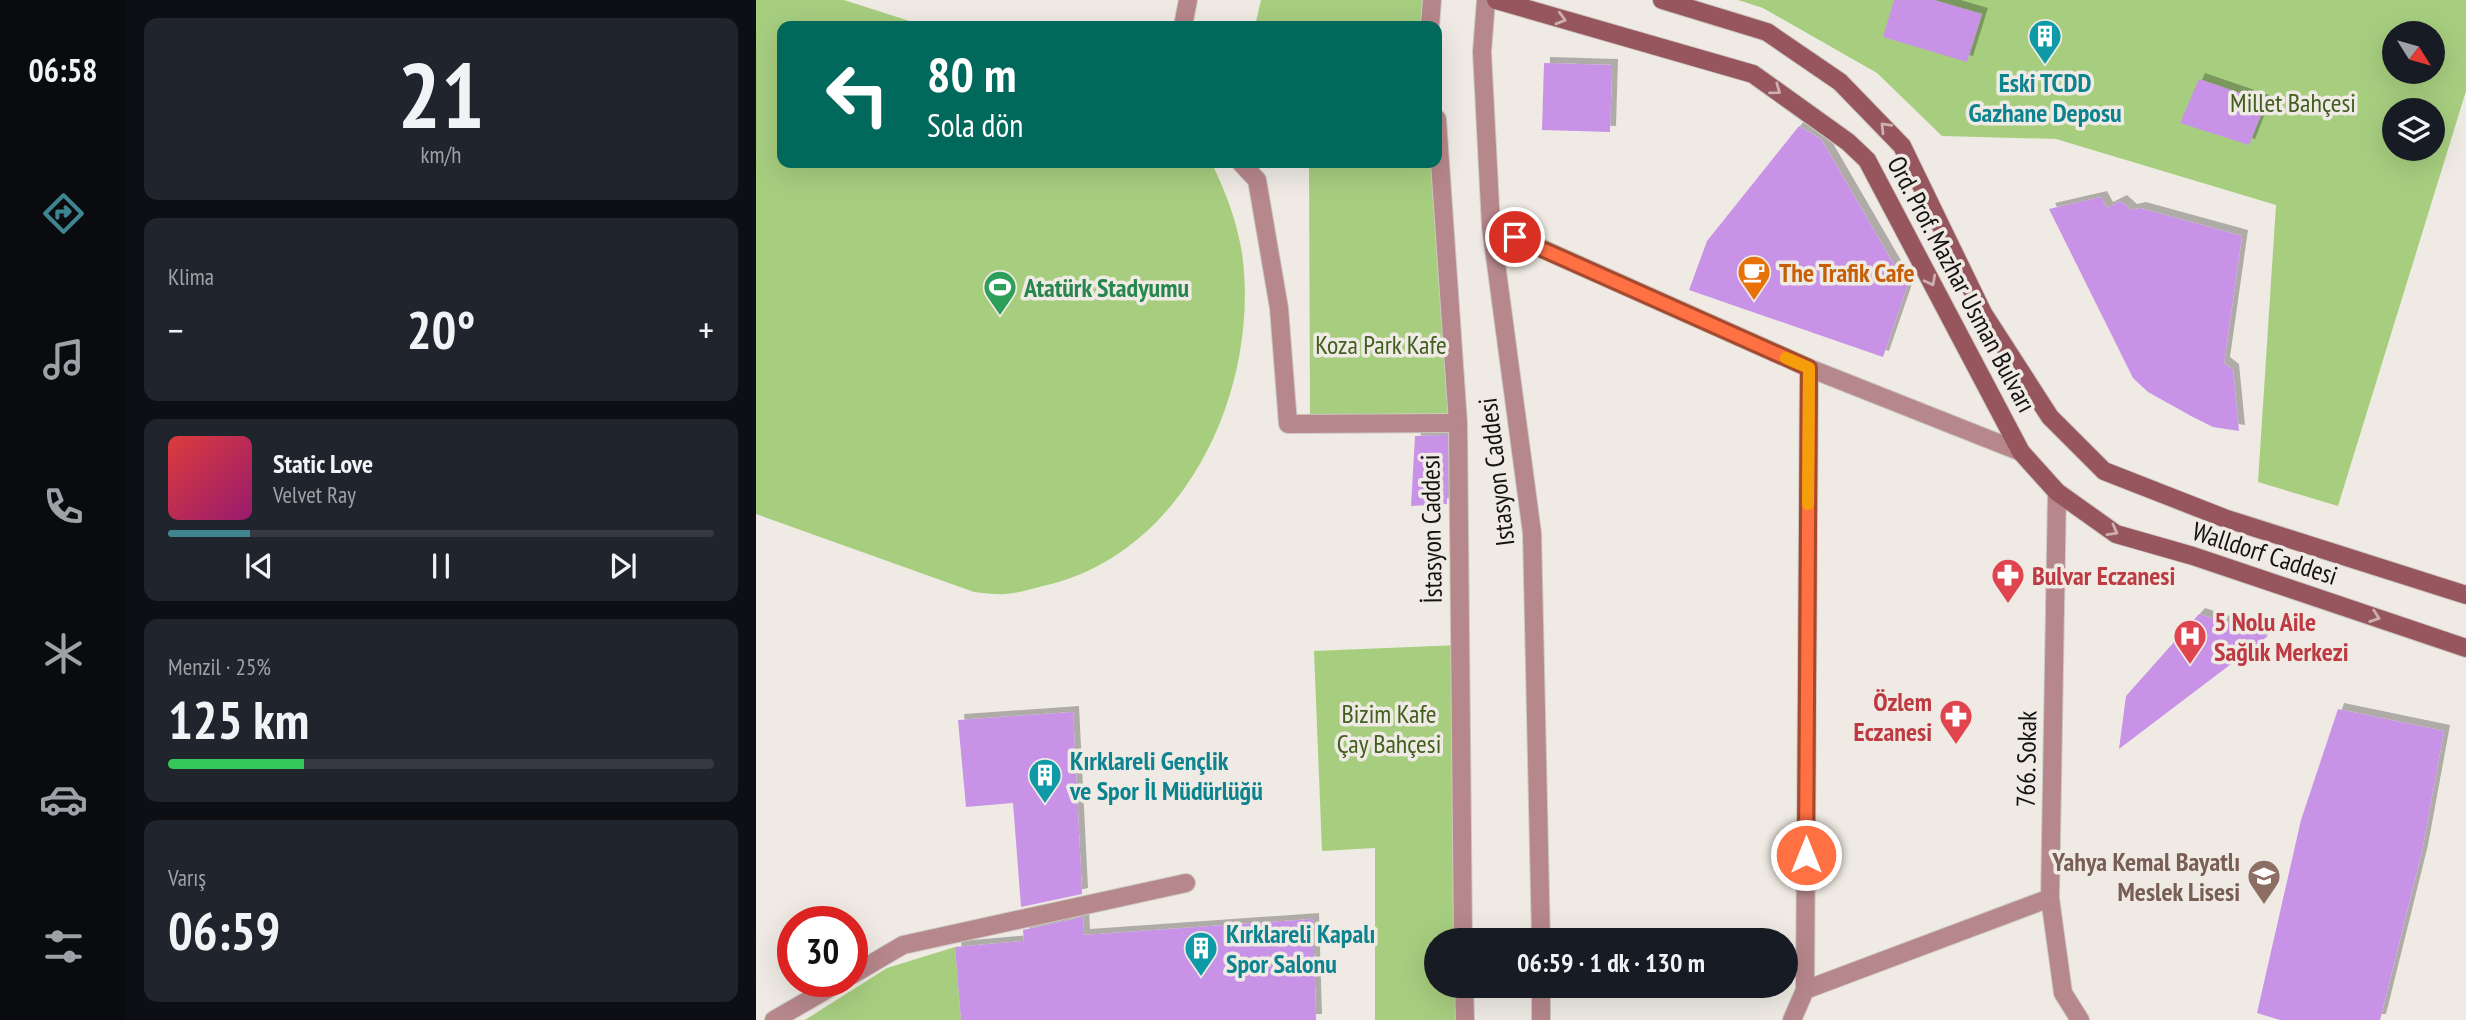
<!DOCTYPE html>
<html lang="tr">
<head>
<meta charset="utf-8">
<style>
  body { margin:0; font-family:"PT Sans Narrow",sans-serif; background:#20242c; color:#f1f3f6; height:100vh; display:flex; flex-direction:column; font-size:26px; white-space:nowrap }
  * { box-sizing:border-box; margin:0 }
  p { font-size:23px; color:#9ea1a6 }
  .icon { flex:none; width:38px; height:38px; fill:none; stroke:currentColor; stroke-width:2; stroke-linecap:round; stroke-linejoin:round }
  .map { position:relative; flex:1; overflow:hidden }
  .panel { display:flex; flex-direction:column; gap:18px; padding:18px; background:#0d0f14; width:630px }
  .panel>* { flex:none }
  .banner { position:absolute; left:21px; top:21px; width:665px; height:147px; border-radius:14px; box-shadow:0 7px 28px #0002; background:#00695c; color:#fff; overflow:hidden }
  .needle { width:46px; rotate:127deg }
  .tools { position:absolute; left:1626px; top:21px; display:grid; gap:14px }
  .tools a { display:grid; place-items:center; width:63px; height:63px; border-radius:50%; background:#171b24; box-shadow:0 7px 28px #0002; font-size:35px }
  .speed { position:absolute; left:21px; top:906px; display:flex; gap:14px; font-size:35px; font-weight:700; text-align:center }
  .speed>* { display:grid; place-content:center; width:91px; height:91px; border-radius:50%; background:#171b24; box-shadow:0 7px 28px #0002; line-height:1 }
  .speed .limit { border:10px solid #d22; background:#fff; color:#111 }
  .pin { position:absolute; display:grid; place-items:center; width:60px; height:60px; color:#fff; margin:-30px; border:4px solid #fff; border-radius:50%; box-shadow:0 2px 7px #0007 }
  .me { position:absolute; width:77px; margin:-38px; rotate:0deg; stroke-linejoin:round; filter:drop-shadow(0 0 5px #0008) }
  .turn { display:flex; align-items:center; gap:24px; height:147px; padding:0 35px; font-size:32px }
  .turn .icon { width:91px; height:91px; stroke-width:2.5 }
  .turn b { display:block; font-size:49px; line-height:60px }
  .big { font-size:52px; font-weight:600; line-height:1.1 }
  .panel .tile { flex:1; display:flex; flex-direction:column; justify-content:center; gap:10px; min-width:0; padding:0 24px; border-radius:14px; background:#20242c }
  .panel .dial { align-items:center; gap:0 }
  .dial b { font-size:91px; line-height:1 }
  .song { display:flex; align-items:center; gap:21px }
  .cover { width:84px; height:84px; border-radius:10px; background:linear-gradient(135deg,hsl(0 70% 55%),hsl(320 70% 35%)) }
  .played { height:7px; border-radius:4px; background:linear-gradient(90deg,#3f8591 15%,#363941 15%) }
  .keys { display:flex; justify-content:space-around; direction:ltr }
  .heat { display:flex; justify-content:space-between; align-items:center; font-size:38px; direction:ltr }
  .charge { height:10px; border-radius:5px; background:linear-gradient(90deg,#34c759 25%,#363941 0) }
  .trip { position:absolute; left:668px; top:928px; width:374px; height:70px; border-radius:35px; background:#171b24; box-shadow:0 7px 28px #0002; font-weight:600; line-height:70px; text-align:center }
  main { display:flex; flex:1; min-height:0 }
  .menu { display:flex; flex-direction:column; width:126px; justify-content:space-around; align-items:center; background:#090b0e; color:#9ea1a6 }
  .menu .icon { width:49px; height:49px }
  .menu .active { color:#3f8591 }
  .menu b { font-size:32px; color:#f1f3f6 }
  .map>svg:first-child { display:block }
  .green { fill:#a7ce7f; fill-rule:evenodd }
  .building { fill:#c893e7; filter:url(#shadow) }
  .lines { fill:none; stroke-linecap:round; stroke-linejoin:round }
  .street-casing { stroke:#ccc8c2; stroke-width:20 }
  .secondary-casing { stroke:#ccc8c2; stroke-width:20 }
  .street { stroke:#b6878b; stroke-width:18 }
  .secondary { stroke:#97555d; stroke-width:18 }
  .oneway { stroke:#ccafae }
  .route-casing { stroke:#a6492c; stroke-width:18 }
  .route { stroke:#ff7043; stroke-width:12 }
  .slow { stroke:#f59e0b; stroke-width:12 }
  .labels { text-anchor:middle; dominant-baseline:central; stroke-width:7; stroke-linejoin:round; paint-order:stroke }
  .culture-label { font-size:26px; font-weight:bold; fill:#0d838f; stroke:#efebe4; text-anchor:start }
  .park-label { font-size:26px; fill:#425e20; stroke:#efebe4 }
  .food-label { font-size:26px; font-weight:bold; fill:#c56008; stroke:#efebe4; text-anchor:start }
  .street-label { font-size:26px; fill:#141310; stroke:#efebe4 }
  .leisure-label { font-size:26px; font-weight:bold; fill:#27864d; stroke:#efebe4; text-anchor:start }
  .health-label { font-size:26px; font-weight:bold; fill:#be3a42; stroke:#efebe4; text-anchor:start }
  .education-label { font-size:26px; font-weight:bold; fill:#785e54; stroke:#efebe4; text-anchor:end }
</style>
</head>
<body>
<main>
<nav class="menu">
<b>06:58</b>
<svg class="icon active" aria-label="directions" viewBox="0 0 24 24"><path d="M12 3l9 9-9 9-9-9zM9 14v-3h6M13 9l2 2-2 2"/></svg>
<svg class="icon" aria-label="music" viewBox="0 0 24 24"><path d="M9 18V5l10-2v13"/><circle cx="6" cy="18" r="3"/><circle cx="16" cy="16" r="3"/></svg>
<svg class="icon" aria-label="phone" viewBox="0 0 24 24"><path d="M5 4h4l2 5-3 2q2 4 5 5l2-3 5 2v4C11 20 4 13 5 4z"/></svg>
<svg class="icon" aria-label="climate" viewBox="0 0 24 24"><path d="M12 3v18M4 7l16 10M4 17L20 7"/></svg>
<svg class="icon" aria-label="car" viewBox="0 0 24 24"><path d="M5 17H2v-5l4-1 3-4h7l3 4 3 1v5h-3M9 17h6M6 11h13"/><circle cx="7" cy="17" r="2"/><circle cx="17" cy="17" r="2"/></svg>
<svg class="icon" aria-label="filters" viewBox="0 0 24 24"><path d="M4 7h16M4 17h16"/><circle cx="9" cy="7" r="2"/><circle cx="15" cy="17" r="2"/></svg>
</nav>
<section class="panel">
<div class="tile dial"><b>21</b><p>km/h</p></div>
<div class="tile"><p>Klima</p>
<div class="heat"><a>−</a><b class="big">20°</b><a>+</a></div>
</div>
<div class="tile">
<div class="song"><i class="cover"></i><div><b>Static Love</b><p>Velvet Ray</p></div></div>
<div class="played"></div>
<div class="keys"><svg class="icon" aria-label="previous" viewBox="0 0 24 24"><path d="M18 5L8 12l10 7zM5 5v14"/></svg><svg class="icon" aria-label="pause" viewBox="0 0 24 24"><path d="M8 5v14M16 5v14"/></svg><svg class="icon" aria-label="next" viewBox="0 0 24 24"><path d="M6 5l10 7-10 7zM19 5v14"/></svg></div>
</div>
<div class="tile"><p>Menzil · 25%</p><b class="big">125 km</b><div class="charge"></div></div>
<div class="tile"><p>Varış</p><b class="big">06:59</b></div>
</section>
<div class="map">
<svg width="1710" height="1020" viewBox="0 0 1710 1020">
  <defs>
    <filter id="shadow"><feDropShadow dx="6" dy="-6" stdDeviation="0" flood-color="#0004"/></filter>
  </defs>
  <rect width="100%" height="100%" fill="#efebe4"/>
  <!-- green -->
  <g class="green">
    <path d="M0 0H88L169 26H26V163H455L458 168C471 195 481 223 486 253 505 389 429 555 287 586 275 589 262 593 250 594 240 595 229 593 218 592L0 514Z"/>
    <polygon points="505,0 676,0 674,26 499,26"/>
    <path d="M982 0H1710V91L1582 506 1502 482 1520 205 1300 139 1186 136 1121 73 1007 8ZM1638 33H1676V72H1638ZM1638 110H1676V149H1638Z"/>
    <polygon points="553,163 681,163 702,423 554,417"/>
    <polygon points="703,645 709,940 681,940 681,985 710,985 711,1020 619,1020 619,848 566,851 558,651"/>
    <polygon points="199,947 205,1020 49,1020 131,968"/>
  </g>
  <!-- building -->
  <g class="building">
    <polygon points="1138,0 1178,0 1226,14 1211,62 1127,37"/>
    <polygon points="788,63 856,65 854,132 786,130"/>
    <polygon points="1443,79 1510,102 1493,145 1424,123"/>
    <polygon points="1043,126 1065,139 1151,287 1127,357 933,290 951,241"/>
    <polygon points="1345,197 1351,208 1365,201 1375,210 1384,208 1486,236 1468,363 1477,370 1483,431 1457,427 1435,416 1392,392 1377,378 1293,209"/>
    <polygon points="691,435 691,504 655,506 659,436"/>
    <polygon points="1443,614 1512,636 1363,749 1370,696"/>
    <polygon points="1582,709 1688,731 1666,851 1624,1020 1524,1020 1501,1013 1545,820"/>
    <polygon points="317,712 326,894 265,907 257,803 210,807 202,720"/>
    <polygon points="327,917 328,935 557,919 560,1020 205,1020 199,947 268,941 267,930"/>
  </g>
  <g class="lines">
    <defs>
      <g id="street">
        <polyline points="730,0 726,52 735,226 776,533 785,940"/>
        <polyline points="427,26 432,0"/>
        <polyline points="674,26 676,0"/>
        <polyline points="681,119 702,423 707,940"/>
        <polyline points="485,163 501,180 523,308 532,424 702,423"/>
        <polyline points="735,226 1053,368 1265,452"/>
        <polyline points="1301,492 1294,898 1307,993 1324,1020"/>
        <polyline points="96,975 147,945 430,883"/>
        <polyline points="708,985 709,1020"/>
        <polyline points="785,985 785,1020"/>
        <polyline points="1049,990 1053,368"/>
        <polyline points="18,1020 84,982"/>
        <polyline points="1036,1020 1049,990 1294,898"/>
      </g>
      <g id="secondary">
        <polyline points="740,0 997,74 1092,142 1111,160 1265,452 1301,492 1360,534 1437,556 1710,648"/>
        <polyline points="906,0 1011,32 1084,82 1146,146 1227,313 1294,417 1348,471 1468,518 1710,595"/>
      </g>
    </defs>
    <!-- street casing -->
    <use href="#street" class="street-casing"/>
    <!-- secondary casing -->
    <use href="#secondary" class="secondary-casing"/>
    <!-- street -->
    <use href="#street" class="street"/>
    <!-- secondary -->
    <use href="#secondary" class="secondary"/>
  </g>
  <!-- one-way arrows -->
  <defs><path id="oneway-chevron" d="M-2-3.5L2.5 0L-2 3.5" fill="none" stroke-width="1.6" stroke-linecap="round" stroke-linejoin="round" transform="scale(1.75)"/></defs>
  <g class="oneway">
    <use href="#oneway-chevron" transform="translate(805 19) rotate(16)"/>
    <use href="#oneway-chevron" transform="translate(1020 90) rotate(36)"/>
    <use href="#oneway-chevron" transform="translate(1129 127) rotate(-134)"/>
    <use href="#oneway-chevron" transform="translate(1175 281) rotate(62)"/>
    <use href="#oneway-chevron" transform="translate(1357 531) rotate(29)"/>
    <use href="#oneway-chevron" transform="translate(1619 617) rotate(19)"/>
  </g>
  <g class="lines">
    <defs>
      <polyline id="route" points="759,237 1053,368 1050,855"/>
    </defs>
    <!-- route casing -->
    <use href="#route" class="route-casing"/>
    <!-- route -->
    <use href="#route" class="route"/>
    <!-- slow -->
    <polyline class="slow" points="1030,358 1053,368 1052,504"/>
  </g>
  <!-- icons -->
  <defs>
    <symbol id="building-pin" viewBox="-11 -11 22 30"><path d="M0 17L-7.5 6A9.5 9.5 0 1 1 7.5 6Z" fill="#0f9aa8" stroke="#efebe4"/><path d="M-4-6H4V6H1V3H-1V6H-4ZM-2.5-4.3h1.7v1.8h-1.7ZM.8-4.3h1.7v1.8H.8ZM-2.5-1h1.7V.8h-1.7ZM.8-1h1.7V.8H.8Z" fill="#fff"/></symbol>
    <symbol id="cafe-pin" viewBox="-11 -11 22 30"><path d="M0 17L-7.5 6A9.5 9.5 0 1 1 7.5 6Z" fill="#e8710a" stroke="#efebe4"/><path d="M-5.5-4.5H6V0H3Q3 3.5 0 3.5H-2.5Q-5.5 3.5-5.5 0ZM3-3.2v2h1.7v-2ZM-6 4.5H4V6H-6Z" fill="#fff"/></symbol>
    <symbol id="stadium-pin" viewBox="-11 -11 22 30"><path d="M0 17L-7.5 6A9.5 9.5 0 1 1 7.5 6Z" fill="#2e9e5b" stroke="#efebe4"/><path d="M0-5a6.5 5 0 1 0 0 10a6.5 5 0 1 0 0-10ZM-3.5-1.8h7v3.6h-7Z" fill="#fff"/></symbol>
    <symbol id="pharmacy-pin" viewBox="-11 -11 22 30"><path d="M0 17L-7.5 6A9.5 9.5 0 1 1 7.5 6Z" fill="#e0444e" stroke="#efebe4"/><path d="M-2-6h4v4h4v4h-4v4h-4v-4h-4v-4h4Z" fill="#fff"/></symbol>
    <symbol id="hospital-pin" viewBox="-11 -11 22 30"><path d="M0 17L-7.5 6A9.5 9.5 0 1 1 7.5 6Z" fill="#e0444e" stroke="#efebe4"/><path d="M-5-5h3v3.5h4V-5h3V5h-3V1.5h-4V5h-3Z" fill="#fff"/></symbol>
    <symbol id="school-pin" viewBox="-11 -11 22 30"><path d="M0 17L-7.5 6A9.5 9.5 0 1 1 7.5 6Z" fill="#8d6e63" stroke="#efebe4"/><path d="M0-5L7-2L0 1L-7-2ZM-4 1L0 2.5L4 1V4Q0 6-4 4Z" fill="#fff"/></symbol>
  </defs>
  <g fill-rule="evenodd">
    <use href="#building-pin" x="1270" y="17" width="38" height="52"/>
    <use href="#cafe-pin" x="979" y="253" width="38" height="52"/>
    <use href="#stadium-pin" x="225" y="268" width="38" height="52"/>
    <use href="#pharmacy-pin" x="1233" y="556" width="38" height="52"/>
    <use href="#hospital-pin" x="1415" y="617" width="38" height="52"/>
    <use href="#pharmacy-pin" x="1181" y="697" width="38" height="52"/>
    <use href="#building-pin" x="270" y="756" width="38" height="52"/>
    <use href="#school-pin" x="1489" y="857" width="38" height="52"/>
    <use href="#building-pin" x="426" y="929" width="38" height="52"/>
  </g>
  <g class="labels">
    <!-- culture labels -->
    <g class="culture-label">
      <text x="1289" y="82" text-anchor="middle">Eski TCDD<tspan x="1289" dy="30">Gazhane Deposu</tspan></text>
      <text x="314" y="760">Kırklareli Gençlik<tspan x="314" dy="30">ve Spor İl Müdürlüğü</tspan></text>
      <text x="470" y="933">Kırklareli Kapalı<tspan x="470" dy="30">Spor Salonu</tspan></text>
    </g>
    <!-- park labels -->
    <g class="park-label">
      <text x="1537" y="102">Millet Bahçesi</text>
      <text x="625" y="344">Koza Park Kafe</text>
      <text x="633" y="713">Bizim Kafe<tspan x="633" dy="30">Çay Bahçesi</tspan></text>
    </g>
    <!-- food labels -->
    <g class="food-label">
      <text x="1023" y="272">The Trafik Cafe</text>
    </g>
    <!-- street labels -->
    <g class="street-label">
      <text transform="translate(1206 284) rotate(62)">Ord. Prof. Mazhar Usman Bulvarı</text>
      <text transform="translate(740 472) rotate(-97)">Istasyon Caddesi</text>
      <text transform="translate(675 529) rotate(-91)">İstasyon Caddesi</text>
      <text transform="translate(1509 553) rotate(18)">Walldorf Caddesi</text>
      <text transform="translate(1270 759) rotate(-89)">766. Sokak</text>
    </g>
    <!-- leisure labels -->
    <g class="leisure-label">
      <text x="268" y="287">Atatürk Stadyumu</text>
    </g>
    <!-- health labels -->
    <g class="health-label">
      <text x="1276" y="575">Bulvar Eczanesi</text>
      <text x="1458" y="621">5 Nolu Aile<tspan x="1458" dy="30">Sağlık Merkezi</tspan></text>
      <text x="1176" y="701" text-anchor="end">Özlem<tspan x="1176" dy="30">Eczanesi</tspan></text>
    </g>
    <!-- education labels -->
    <g class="education-label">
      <text x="1484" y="861">Yahya Kemal Bayatlı<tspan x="1484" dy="30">Meslek Lisesi</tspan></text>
    </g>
  </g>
</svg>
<div class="tools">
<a><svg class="needle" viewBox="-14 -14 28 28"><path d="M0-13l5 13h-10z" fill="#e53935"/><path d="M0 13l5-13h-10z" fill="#9ea1a6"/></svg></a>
<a><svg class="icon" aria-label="layers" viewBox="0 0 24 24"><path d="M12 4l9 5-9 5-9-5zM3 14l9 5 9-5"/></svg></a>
</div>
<div class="speed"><div class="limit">30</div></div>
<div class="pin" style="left:759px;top:237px;background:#d93025"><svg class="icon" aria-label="arrive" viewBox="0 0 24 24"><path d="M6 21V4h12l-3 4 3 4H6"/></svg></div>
<svg class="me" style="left:1050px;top:855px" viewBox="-20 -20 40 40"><circle r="17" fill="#ff7043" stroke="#fff" stroke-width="3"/><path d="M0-11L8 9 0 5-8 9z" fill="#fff"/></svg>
<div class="trip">06:59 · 1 dk · 130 m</div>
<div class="banner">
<div class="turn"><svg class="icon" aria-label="left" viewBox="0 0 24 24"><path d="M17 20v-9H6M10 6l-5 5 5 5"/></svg><div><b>80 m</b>Sola dön</div></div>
</div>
</div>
</main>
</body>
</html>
